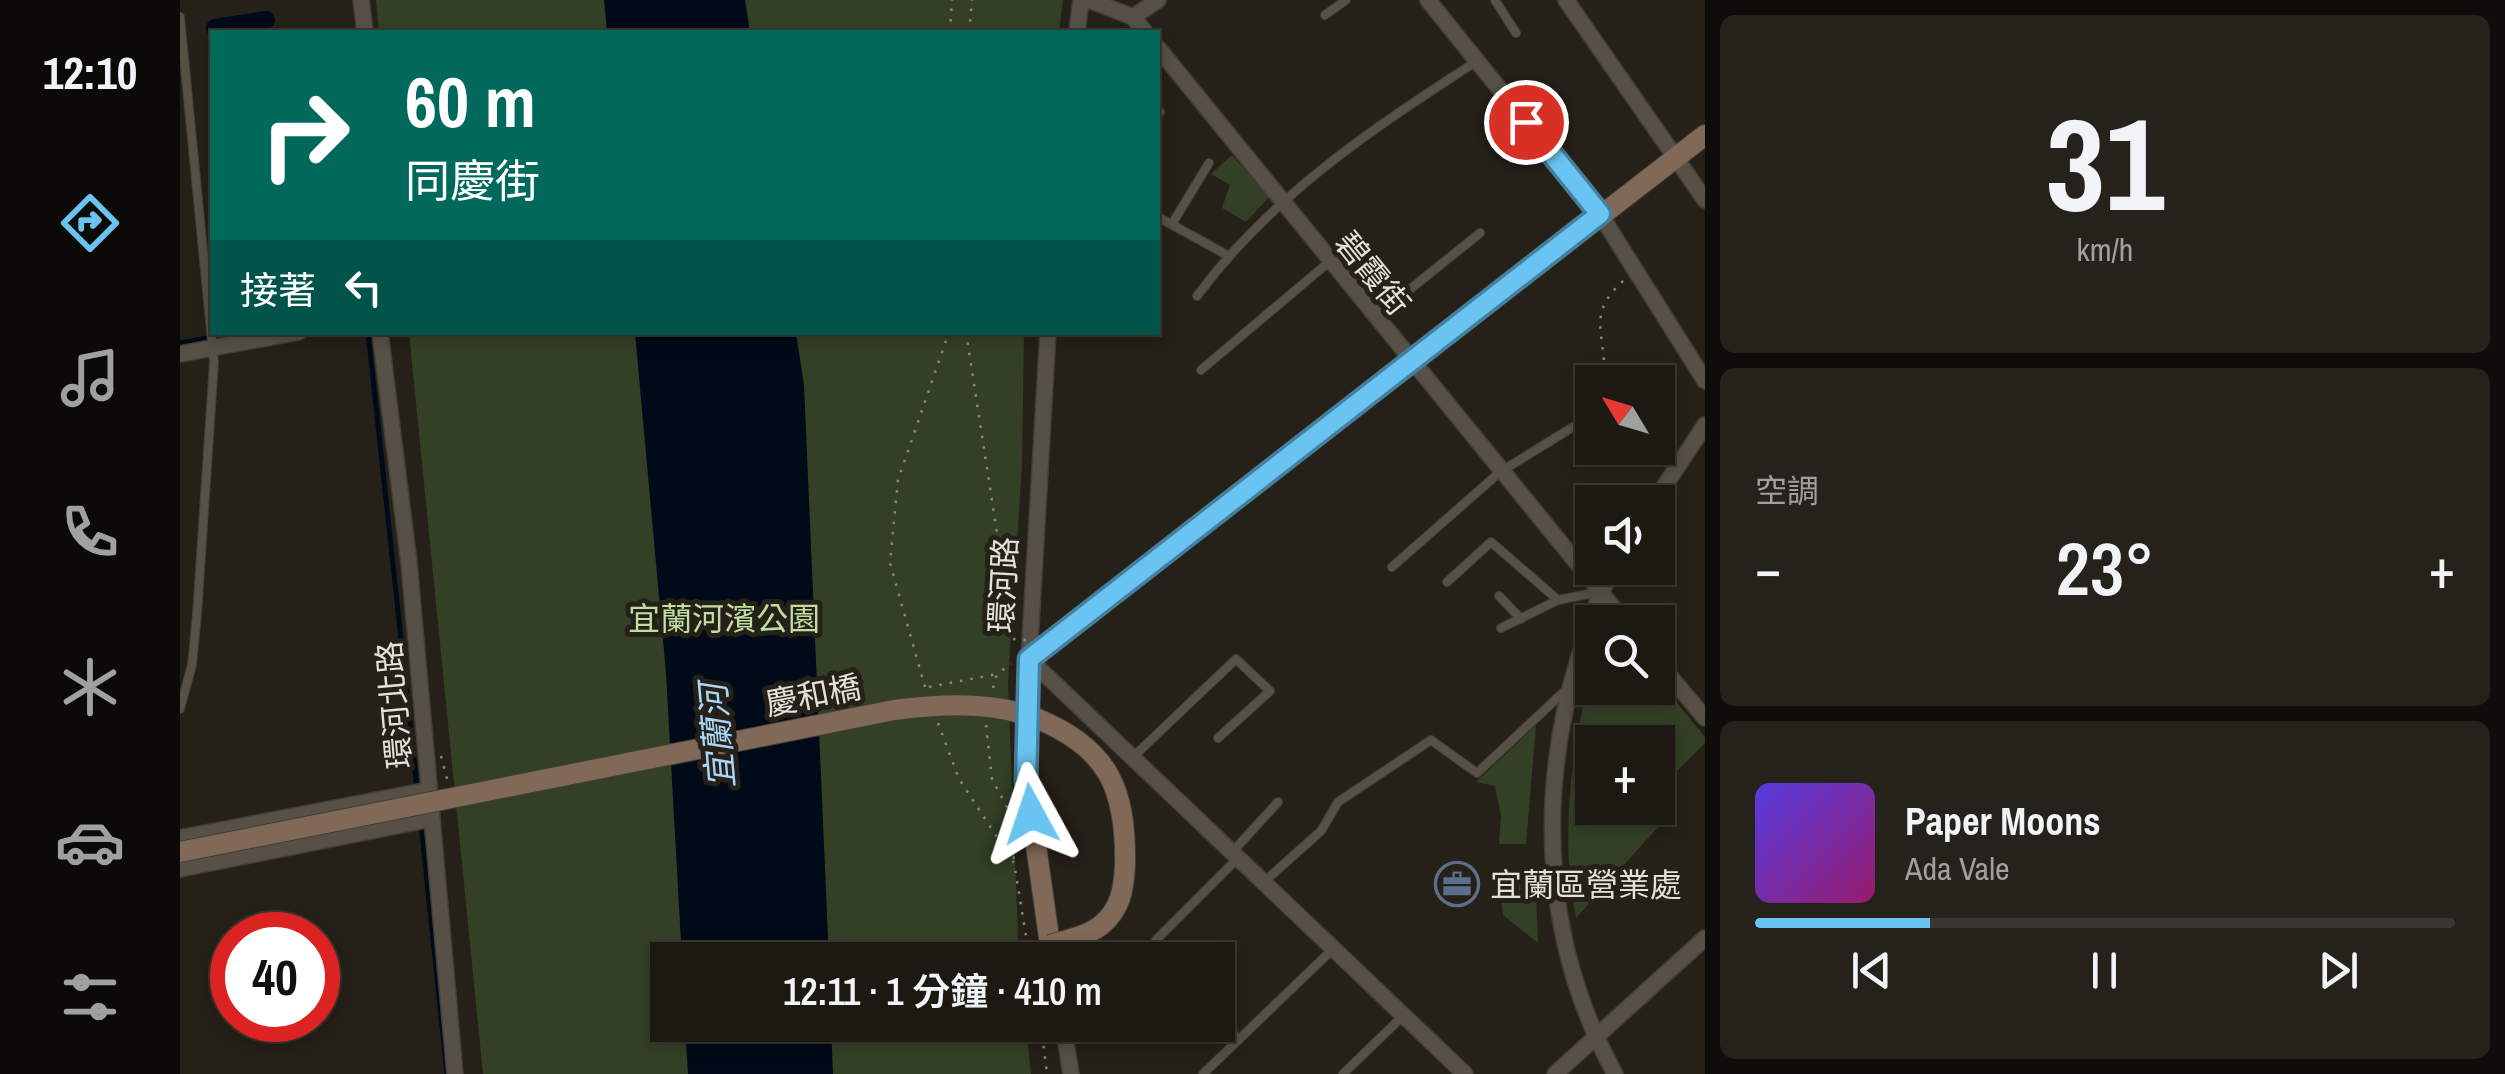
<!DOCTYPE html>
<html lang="zh-TW">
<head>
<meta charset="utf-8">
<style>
  body { margin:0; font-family:"Archivo Narrow","Noto Sans TC",sans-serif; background:#25211b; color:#f1f3f6; height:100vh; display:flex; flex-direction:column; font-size:38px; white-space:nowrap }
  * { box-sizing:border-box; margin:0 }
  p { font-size:32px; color:#a0a09f }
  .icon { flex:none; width:55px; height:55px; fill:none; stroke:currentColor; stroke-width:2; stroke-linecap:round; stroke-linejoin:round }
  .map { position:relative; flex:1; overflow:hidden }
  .side { display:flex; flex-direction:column; gap:15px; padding:15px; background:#0f0d0a; width:800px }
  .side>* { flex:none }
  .guide { position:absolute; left:30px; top:30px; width:950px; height:305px; border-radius:0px; box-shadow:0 5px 15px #0003,0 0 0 2px #3a3732; background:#00695c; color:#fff; overflow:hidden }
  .needle { width:65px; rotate:308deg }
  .controls { position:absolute; left:1395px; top:365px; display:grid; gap:20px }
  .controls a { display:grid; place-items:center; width:100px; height:100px; border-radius:0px; background:#1c1812; box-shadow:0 5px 15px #0003,0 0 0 2px #3a3732; font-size:50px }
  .speed { position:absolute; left:30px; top:912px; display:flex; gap:20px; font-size:50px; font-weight:700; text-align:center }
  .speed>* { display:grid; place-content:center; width:130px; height:130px; border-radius:50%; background:#1c1812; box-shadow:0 5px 15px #0003,0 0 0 2px #3a3732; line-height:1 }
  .speed .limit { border:15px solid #d22; background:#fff; color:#111 }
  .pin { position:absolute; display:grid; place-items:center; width:85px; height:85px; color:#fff; margin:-42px; border:5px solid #fff; border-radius:50%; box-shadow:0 2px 10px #0007 }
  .me { position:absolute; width:110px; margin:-55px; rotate:355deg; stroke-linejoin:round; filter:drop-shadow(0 0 8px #0008) }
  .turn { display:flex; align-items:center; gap:35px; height:210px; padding:0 30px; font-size:45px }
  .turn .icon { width:130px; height:130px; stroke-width:2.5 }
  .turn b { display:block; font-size:70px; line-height:85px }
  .then { display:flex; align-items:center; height:95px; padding:0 30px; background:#0003; gap:20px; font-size:38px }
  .big { font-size:75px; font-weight:600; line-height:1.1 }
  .side .card { flex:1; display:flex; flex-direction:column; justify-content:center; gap:15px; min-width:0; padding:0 35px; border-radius:15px; background:#25211b }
  .side .dial { align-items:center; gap:0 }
  .dial b { font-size:130px; line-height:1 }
  .song { display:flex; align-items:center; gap:30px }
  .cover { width:120px; height:120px; border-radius:15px; background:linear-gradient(135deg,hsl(250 70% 55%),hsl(320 70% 35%)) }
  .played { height:10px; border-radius:5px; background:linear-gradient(90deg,#69c4f1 25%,#3a3732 25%) }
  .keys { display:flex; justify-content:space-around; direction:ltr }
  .heat { display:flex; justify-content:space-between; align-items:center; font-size:55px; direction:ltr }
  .trip { position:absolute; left:470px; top:942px; width:585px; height:100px; border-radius:0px; background:#1c1812; box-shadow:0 5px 15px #0003,0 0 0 2px #3a3732; font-weight:600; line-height:100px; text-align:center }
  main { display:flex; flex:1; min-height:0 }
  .tab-bar { display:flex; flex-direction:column; width:180px; justify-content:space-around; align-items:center; background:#0b0a07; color:#a0a09f }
  .tab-bar .icon { width:70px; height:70px }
  .tab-bar .active { color:#69c4f1 }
  .tab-bar b { font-size:45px; color:#f1f3f6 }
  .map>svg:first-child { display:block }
  .green { fill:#334025 }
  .water { fill:#000a18 }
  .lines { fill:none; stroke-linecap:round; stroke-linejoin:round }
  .stream { stroke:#000a18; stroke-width:5 }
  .canal { stroke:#000a18; stroke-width:18 }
  .lane-casing { stroke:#413d38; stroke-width:10 }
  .street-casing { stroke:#413d38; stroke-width:18 }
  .secondary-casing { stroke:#413d38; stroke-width:22 }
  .path { stroke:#8c8781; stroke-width:2.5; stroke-dasharray:2.5 8; stroke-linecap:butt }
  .lane { stroke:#565047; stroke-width:8 }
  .street { stroke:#565047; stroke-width:15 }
  .secondary { stroke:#806956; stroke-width:20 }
  .secondary-bridge-casing { stroke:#413d38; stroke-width:22; stroke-linecap:butt }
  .path-bridge { stroke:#8c8781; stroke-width:2.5; stroke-dasharray:2.5 8; stroke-linecap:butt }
  .secondary-bridge { stroke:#806956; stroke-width:20 }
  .route-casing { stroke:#447f9d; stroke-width:25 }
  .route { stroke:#69c4f1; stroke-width:18 }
  .labels { text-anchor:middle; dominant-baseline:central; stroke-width:10; stroke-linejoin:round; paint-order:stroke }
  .street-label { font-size:32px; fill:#e4e0db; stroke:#252018 }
  .park-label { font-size:32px; fill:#c1dea2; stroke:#252018 }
  .poi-label { font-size:32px; fill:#e4e0db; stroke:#252018; text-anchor:start }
  .water-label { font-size:35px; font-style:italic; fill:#a9d6f9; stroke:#252018 }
</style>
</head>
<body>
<main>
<nav class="tab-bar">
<b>12:10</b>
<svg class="icon active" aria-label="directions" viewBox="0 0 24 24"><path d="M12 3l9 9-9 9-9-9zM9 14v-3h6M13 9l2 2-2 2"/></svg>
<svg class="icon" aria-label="music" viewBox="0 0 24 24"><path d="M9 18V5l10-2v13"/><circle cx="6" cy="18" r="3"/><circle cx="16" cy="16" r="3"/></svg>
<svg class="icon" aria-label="phone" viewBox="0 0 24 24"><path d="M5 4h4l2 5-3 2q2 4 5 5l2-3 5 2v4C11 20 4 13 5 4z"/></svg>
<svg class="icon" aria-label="climate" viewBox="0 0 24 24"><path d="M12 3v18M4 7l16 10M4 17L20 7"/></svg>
<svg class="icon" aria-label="car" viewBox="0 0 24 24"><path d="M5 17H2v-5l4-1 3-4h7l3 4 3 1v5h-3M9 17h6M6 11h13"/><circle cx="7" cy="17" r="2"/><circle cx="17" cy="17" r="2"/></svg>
<svg class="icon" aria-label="filters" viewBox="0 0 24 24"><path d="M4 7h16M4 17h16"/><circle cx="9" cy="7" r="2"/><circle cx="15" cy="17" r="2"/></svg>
</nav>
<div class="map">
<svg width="1525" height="1074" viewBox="0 0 1525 1074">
  <rect width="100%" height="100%" fill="#252018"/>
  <!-- green -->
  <g class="green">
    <polygon points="196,0 883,0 879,32 199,32"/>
    <polygon points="1052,155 1089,197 1066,222 1042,208 1050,185 1031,174"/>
    <polygon points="229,333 844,333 842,465 828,683 839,960 488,960 488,1025 846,1025 851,1074 303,1074"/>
    <path d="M1412 668V688H1478V680L1525 737V743L1478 790V742H1412V808H1478V803L1488 816 1396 918C1379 837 1392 747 1412 668Z"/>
    <polygon points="1356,725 1346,844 1319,844 1321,816 1315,786 1296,782"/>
    <polygon points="1348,866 1355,871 1358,943 1323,915 1318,873"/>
  </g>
  <!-- water -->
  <g class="water">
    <polygon points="424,0 565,0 570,32 427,32"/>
    <polygon points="455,333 616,333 624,385 649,960 502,960 486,673"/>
    <polygon points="505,1025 651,1025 653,1074 508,1074"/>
  </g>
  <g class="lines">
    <!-- stream -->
    <g class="stream">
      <polyline points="188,332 237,788"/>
      <polyline points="0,343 59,332"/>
      <polyline points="241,823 267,1074"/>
    </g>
    <!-- canal -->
    <polyline class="canal" points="35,28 86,20"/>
    <defs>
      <g id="lane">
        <polyline points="1315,0 1336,33"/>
        <polyline points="1145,15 1166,0"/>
        <polyline points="0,17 34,362 17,614 12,665 0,709"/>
        <polyline points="978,115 980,112"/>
        <polyline points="978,217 1047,255"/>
        <polyline points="992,224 1029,163"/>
        <path d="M1017 296C1092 195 1192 129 1297 61"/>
        <polyline points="1198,315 1300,233"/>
        <polyline points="1021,370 1149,262"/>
        <polyline points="1212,567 1320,472 1411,416"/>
        <polyline points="1267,582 1311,542 1378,600 1419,592"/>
        <polyline points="1319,596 1341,619"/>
        <polyline points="1321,628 1378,600"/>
        <polyline points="954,756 1056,659 1090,691 1038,738"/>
        <polyline points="1054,850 1098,802"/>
        <polyline points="1086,880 1141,831 1158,802 1251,740 1297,773 1388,688"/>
        <polyline points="976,940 1057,859"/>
        <polyline points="1007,954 1009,960"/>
        <polyline points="1038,1013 1058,1040"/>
        <polyline points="1023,1074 1155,947"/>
        <polyline points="1163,1074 1225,1014"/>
      </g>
      <g id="street">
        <polyline points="181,0 185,32"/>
        <polyline points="909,0 953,17 965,32"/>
        <polyline points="1248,0 1420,214 1525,381"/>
        <polyline points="1386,0 1525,200"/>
        <polyline points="953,17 978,0"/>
        <polyline points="897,32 901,0"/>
        <polyline points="978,48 1445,622"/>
        <polyline points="200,332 229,563 275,1074"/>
        <polyline points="868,332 849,659 1285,1074"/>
        <polyline points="0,354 119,332"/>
        <polyline points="1474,502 1525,425"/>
        <path d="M1434 568C1417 597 1408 628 1398 660 1356 799 1364 945 1435 1074"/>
        <polyline points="1478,662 1525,718"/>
        <polyline points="0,838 249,790"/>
        <polyline points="0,869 251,819"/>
        <polyline points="870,945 873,960"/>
        <polyline points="883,1025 891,1074"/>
        <polyline points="1375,1074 1525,938"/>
      </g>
      <polyline id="secondary" points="870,945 847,781 849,659 1525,135"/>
    </defs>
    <!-- lane casing -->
    <use href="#lane" class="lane-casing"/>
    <!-- street casing -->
    <use href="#street" class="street-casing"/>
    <!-- secondary casing -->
    <use href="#secondary" class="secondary-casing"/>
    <!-- path -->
    <g class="path">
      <polyline points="770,32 772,0"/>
      <polyline points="789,32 792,0"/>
      <polyline points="786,332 833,637"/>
      <path d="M1424 360C1420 322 1413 309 1443 281"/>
      <polyline points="745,687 710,563 718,480 769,332"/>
      <polyline points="813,688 817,674 831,664"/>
      <polyline points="758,723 779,779 834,863 850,960"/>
      <polyline points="806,725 812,779 831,815 834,862"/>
      <polyline points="261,756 267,779"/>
      <polyline points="861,1025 867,1074"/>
    </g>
    <!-- lane -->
    <use href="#lane" class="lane"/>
    <!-- street -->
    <use href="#street" class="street"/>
    <!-- secondary -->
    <use href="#secondary" class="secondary"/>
    <defs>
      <path id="secondary-bridge" d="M0 852 714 710C761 704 813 701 858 719 930 749 946 791 945 864 944 888 941 910 920 926 907 936 887 940 870 945"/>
    </defs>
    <!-- secondary-bridge casing -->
    <use href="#secondary-bridge" class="secondary-bridge-casing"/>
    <!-- path-bridge -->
    <g class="path-bridge">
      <polyline points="833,639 884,643 1020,535"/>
      <polyline points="749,687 817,674"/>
    </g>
    <!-- secondary-bridge -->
    <use href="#secondary-bridge" class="secondary-bridge"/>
  </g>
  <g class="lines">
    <defs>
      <polyline id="route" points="851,814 846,781 849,659 1420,214 1346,122"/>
    </defs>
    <!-- route casing -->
    <use href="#route" class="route-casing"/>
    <!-- route -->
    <use href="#route" class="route"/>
  </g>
  <!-- icons -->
  <defs>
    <symbol id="office-ring" viewBox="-11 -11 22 22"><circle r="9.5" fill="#252018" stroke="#5c6f8a" stroke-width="1.5"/><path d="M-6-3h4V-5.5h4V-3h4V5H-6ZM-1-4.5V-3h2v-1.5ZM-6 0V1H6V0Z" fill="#5c6f8a"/></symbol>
  </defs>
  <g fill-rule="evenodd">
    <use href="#office-ring" x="1252" y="859" width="50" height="50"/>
  </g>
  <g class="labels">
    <!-- street labels -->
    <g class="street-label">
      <text transform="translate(1193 273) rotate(51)">碧霞街</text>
      <text transform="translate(823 585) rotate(-87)">環河路</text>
      <text transform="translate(633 695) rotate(-11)">慶和橋</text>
      <text transform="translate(214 705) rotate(-95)">環河北路</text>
    </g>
    <!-- park labels -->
    <g class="park-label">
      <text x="544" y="618">宜蘭河濱公園</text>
    </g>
    <!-- poi labels -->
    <g class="poi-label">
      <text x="1310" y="884">宜蘭區營業處</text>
    </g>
    <!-- water labels -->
    <g class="water-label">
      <text transform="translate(537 736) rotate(-95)">宜蘭河</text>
    </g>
  </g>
</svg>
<div class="controls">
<a><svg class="needle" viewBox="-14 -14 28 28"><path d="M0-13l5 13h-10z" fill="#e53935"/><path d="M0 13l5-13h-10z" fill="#a0a09f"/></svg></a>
<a><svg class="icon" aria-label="sound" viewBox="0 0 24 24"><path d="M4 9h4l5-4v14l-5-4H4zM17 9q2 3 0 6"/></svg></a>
<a><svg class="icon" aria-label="search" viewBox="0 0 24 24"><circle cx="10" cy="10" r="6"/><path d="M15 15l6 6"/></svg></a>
<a>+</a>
</div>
<div class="speed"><div class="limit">40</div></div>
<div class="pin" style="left:1346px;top:122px;background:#d93025"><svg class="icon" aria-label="arrive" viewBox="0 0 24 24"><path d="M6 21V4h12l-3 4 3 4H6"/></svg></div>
<svg class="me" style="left:851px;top:814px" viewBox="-20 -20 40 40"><path d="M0-17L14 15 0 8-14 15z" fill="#69c4f1" stroke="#fff" stroke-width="4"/></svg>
<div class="trip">12:11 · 1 分鐘 · 410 m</div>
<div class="guide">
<div class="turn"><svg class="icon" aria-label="right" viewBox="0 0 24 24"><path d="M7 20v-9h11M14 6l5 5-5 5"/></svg><div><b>60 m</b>同慶街</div></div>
<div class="then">接著<svg class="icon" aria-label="left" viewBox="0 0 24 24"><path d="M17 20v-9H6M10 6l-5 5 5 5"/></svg></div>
</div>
</div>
<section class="side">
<div class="card dial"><b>31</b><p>km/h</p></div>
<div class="card"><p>空調</p>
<div class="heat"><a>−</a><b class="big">23°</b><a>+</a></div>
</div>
<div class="card">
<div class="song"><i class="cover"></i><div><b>Paper Moons</b><p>Ada Vale</p></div></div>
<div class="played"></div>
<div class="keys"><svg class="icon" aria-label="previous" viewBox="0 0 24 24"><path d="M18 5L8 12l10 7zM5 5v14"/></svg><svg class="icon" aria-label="pause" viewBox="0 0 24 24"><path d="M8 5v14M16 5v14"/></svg><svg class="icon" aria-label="next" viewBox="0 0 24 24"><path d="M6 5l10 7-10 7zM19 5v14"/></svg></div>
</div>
</section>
</main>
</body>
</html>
